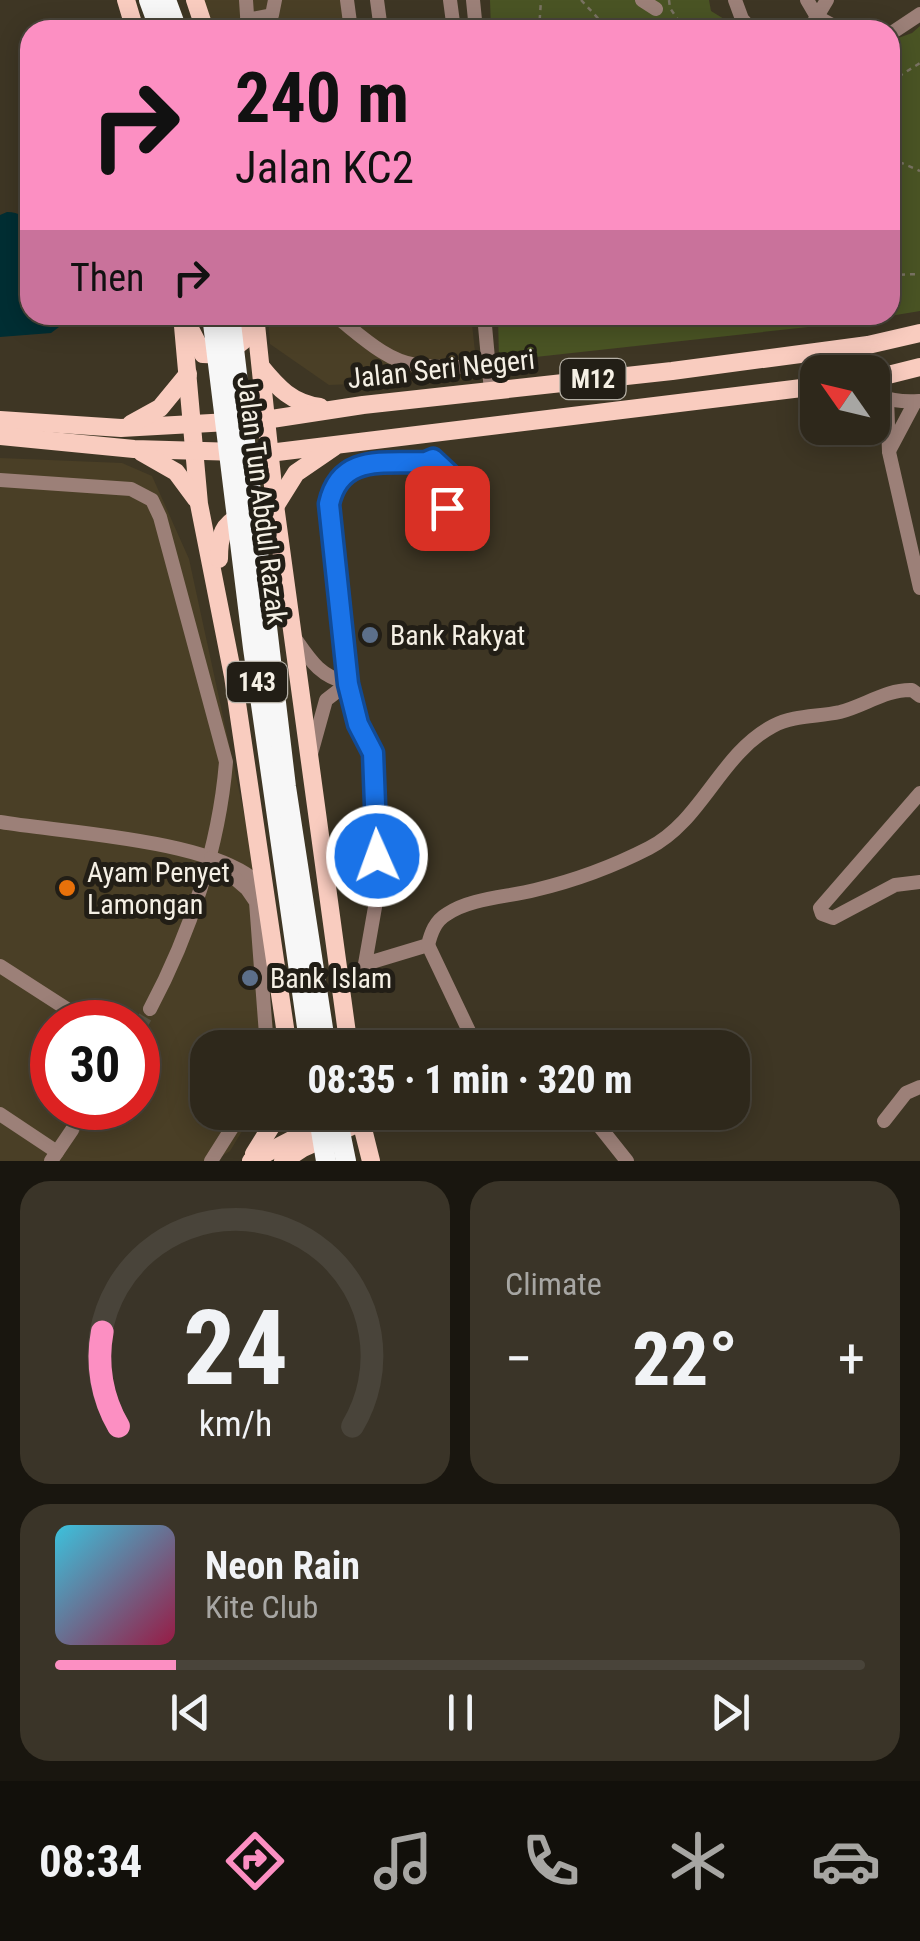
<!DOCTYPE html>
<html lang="en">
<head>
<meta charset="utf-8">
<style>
  body { margin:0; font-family:"Roboto Condensed",sans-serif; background:#3a3428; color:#f1f3f6; height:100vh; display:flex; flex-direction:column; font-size:38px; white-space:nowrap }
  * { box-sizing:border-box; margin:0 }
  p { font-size:32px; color:#a7a6a3 }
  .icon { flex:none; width:55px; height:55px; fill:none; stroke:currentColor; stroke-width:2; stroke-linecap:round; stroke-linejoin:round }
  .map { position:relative; height:1161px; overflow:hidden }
  .drawer { display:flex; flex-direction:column; gap:20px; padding:20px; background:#19160f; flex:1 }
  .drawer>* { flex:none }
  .guide { position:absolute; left:20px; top:20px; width:880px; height:305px; border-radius:30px; box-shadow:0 5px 25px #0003,0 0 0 2px #49443a; background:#fc8fc2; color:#111; overflow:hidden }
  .needle { width:65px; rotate:304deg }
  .controls { position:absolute; left:800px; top:355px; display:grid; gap:20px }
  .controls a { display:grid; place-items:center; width:90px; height:90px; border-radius:20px; background:#2e281b; box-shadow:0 5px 25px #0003,0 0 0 2px #49443a; font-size:50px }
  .speed { position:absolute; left:30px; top:1000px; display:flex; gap:20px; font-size:50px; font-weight:700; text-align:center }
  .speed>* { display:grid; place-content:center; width:130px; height:130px; border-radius:50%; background:#2e281b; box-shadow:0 5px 25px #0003,0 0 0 2px #49443a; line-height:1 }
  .speed .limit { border:15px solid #d22; background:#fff; color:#111 }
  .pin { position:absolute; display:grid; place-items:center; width:85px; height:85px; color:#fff; margin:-42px; border-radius:20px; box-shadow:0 5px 15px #0006 }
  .me { position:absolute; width:110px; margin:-55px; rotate:358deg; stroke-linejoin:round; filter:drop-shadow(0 0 8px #0008) }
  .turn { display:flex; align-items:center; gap:35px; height:210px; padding:0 50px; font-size:45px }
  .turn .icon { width:130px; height:130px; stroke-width:2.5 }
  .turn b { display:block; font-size:70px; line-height:85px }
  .then { display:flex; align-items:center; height:95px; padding:0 50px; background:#0003; gap:20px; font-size:38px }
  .big { font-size:75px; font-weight:800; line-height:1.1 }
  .drawer .tile { flex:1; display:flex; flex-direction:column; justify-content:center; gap:15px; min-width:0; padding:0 35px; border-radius:30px; background:#3a3428 }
  .drawer .dial { align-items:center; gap:0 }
  .dial svg { height:260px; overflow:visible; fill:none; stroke:#49443a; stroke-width:7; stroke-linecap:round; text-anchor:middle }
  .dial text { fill:#f1f3f6; stroke:none }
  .song { display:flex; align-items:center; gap:30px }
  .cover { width:120px; height:120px; border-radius:15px; background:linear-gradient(135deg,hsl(190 70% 55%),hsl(340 70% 35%)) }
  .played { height:10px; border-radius:5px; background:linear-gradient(90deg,#fc8fc2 15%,#49443a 15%) }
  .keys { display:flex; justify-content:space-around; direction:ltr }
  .heat { display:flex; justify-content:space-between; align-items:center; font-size:55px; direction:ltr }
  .drawer .tiles { flex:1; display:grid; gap:20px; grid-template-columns:1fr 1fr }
  .tile:last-child { grid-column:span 2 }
  .trip { position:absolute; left:190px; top:1030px; width:560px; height:100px; border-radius:30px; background:#2e281b; box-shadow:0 5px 25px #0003,0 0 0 2px #49443a; font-weight:800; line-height:100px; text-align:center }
  .menu { display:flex; height:160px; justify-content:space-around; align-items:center; background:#12100b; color:#a7a6a3 }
  .menu .icon { width:70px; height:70px }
  .menu .active { color:#fc8fc2 }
  .menu b { font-size:45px; color:#f1f3f6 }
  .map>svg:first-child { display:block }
  .built { fill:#4a3f26; fill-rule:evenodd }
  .green { fill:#4a5424 }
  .water { fill:#002e33 }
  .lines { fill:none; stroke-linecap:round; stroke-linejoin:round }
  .minor-tunnel { stroke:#595241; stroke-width:14; stroke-dasharray:14 7; stroke-linecap:butt }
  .path { stroke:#7a7363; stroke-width:2.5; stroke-dasharray:5 5; stroke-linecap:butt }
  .minor { stroke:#9c8078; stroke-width:14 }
  .major { stroke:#f9ccbf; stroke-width:18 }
  .highway { stroke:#f7f7f7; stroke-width:20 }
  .highway-bridge { stroke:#f7f7f7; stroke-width:20 }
  .route-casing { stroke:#114b97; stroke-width:25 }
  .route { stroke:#1a73e8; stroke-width:18 }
  .service-dot { fill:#5c6f8a; stroke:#221e16; stroke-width:4 }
  .food-dot { fill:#e8710a; stroke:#221e16; stroke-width:4 }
  .labels { text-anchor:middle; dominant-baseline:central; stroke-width:10; stroke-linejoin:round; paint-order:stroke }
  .shield { fill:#221e16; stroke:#b6b1a7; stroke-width:2.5 }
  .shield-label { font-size:25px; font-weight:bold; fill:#f5f0e5 }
  .street-label { font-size:28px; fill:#f5f0e5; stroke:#221e16 }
  .poi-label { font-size:28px; fill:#f5f0e5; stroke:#221e16; text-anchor:start }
</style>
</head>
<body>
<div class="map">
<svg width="920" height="1161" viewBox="0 0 920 1161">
  <rect width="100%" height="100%" fill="#3e3624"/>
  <!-- built -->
  <g class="built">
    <polygon points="201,0 352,0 355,30 210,30"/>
    <polygon points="268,315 471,315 478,379 329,385 270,344"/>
    <path d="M0 458 122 463 152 476 189 559 248 832 276 1047 208 1048V1112L253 1113 230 1151 214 1161H0ZM52 1022H138V1108H52Z"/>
  </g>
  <!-- green -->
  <g class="green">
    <polygon points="490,0 709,0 711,11 742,30 491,30"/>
    <polygon points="920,26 920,311 854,322 499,361 498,315 890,315 890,41 912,33"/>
  </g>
  <!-- water -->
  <path class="water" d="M7 212C20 212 25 217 30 229V315H61L59 327 51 333 0 337V215Z"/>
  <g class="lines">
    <!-- minor-tunnel -->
    <g class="minor-tunnel">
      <polyline points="138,1029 150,1009"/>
      <polyline points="72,1130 87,1108"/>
    </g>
    <!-- path -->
    <g class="path">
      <polyline points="581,0 609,30"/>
      <polyline points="669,0 670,8 685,30"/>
      <polyline points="539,30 541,0"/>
      <polyline points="594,30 600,23"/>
      <polyline points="890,82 920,63"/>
      <polyline points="890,158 920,171"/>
      <polyline points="890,275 920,274"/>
    </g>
    <!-- minor -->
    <g class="minor">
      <polyline points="246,0 248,30"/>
      <polyline points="347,0 351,30"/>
      <polyline points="377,0 381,30"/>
      <polyline points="450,0 454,30"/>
      <polyline points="473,0 476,30"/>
      <polyline points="642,0 656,9"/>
      <polyline points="735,0 742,19 752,30"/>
      <polyline points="807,0 817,17 841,30"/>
      <polyline points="247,20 272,15 275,0"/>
      <polyline points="809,30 827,0"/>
      <polyline points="890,34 920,14"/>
      <path d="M334 315C358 333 385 361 416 365 440 369 466 366 489 367"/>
      <polyline points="484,315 491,391"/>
      <path d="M872 390C882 401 905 402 919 401"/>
      <polyline points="887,398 889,452 920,588"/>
      <polyline points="889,451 915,402"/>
      <path d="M0 480 131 489 152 500 160 517 226 762C219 847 190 934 150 1009"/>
      <path d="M445 542 449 474 433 459 426 463C385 464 340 453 329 504L348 683 359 724 373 753 378 890 365 964 428 945C431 933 435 921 447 914 470 898 508 897 535 890 573 881 614 866 649 848 702 821 720 754 773 726 794 715 817 717 840 712 864 706 887 689 912 690L920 696"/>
      <path d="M294 637C310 660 320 677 348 683"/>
      <polyline points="311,754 326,700 348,683"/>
      <polyline points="920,793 820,908 822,914 833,918 895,885 920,882"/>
      <path d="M0 822C62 833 233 840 265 892"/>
      <polyline points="211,858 247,889 256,902 267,1048"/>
      <polyline points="428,945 477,1048"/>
      <polyline points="0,966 87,1022"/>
      <polyline points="588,1112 627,1161"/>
      <polyline points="0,1114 57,1152"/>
      <polyline points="884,1121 906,1093 920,1087"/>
      <polyline points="51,1161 72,1130"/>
      <polyline points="211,1161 242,1112"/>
    </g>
    <!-- major -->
    <g class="major">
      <polyline points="126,0 135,30"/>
      <polyline points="195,0 205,30"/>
      <polyline points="182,315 199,504 233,676 288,1048"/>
      <polyline points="255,315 275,505 349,1048"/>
      <polyline points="188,325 203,354 225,355 243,341 249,315"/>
      <path d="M261 367C278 388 292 403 320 407"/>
      <polyline points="872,379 920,367"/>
      <polyline points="0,420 121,428 265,420 363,405 672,371 868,345 920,333"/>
      <polyline points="131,424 160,408 188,374"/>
      <polyline points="0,436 134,449 269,453 818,386"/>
      <polyline points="141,452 176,472 196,499"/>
      <polyline points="276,505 296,473 334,447"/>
      <path d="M219 559C219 536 222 523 245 514"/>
      <polyline points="359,1113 371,1161"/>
      <polyline points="254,1154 280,1112"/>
      <polyline points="251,1161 332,1119"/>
      <polyline points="283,1161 303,1148 361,1122"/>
    </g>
    <!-- highway -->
    <g class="highway">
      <polyline points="149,0 160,30"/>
      <polyline points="166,0 177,30"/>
    </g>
    <!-- highway-bridge -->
    <g class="highway-bridge">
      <polyline points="212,315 253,648 310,1048"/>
      <polyline points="230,315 286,787 326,1048"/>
      <polyline points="318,1112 326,1161"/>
      <polyline points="336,1112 346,1161"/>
    </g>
  </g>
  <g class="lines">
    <defs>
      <path id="route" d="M377 856 373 753 358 724 348 684 329 504C340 453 385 464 426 462L433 459 449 474 447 508"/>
    </defs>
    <!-- route casing -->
    <use href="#route" class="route-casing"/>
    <!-- route -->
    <use href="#route" class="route"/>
  </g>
  <!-- markers -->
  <g class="service-dot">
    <circle cx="370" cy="635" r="10"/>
    <circle cx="250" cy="978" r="10"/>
  </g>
  <circle class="food-dot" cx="67" cy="888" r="10"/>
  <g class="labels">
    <!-- shield labels -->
    <g class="shield">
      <rect x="560.5" y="359" width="65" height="40" rx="8"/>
      <rect x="227" y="662" width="60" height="40" rx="8"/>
    </g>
    <g class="shield-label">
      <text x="593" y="379">M12</text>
      <text x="257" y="682">143</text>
    </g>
    <!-- street labels -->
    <g class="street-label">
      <text transform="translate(441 369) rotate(-6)">Jalan Seri Negeri</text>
      <text transform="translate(262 500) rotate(83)">Jalan Tun Abdul Razak</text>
    </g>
    <!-- poi labels -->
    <g class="poi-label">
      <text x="390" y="635">Bank Rakyat</text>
      <text x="87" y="872">Ayam Penyet<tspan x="87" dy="32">Lamongan</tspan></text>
      <text x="270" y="978">Bank Islam</text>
    </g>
  </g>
</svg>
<div class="controls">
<a><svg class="needle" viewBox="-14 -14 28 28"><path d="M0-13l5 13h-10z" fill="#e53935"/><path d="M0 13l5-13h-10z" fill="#a7a6a3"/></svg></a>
</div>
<div class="speed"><div class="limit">30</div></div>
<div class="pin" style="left:447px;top:508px;background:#d93025"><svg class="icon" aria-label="arrive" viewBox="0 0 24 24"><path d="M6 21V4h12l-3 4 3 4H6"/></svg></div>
<svg class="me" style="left:377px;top:856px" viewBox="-20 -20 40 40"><circle r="17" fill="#1a73e8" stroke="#fff" stroke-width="3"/><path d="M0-11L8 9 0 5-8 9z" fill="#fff"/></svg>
<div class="trip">08:35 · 1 min · 320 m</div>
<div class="guide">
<div class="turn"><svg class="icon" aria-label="right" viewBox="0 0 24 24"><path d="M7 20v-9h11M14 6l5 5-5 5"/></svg><div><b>240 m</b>Jalan KC2</div></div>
<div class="then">Then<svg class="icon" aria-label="right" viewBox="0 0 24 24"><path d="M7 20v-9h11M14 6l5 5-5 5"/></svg></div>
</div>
</div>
<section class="drawer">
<div class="tiles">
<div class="tile dial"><svg viewBox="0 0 100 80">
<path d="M14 69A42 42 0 1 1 86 69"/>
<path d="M14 69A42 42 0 0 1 9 40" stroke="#fc8fc2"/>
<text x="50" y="56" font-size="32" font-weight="700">24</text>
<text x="50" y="72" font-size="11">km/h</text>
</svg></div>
<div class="tile"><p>Climate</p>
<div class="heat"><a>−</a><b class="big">22°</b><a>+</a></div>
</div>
<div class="tile">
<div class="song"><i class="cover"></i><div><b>Neon Rain</b><p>Kite Club</p></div></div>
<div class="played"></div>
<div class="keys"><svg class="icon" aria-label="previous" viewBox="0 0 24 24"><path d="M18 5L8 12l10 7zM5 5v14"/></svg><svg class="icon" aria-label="pause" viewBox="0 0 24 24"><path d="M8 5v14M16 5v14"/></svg><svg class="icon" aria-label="next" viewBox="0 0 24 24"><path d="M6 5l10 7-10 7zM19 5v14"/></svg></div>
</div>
</div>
</section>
<nav class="menu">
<b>08:34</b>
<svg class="icon active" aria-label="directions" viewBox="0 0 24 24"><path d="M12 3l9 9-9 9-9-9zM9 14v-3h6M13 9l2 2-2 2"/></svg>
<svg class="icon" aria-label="music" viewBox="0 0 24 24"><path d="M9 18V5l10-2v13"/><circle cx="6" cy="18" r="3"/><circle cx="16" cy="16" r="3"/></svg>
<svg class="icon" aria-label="phone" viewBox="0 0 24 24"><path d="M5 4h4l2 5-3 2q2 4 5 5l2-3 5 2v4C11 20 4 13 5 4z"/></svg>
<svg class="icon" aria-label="climate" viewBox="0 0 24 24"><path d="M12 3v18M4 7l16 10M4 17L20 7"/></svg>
<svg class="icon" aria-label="car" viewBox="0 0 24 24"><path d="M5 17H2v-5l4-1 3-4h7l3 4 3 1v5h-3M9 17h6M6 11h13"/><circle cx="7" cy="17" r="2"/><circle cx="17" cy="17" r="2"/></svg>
</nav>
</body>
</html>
